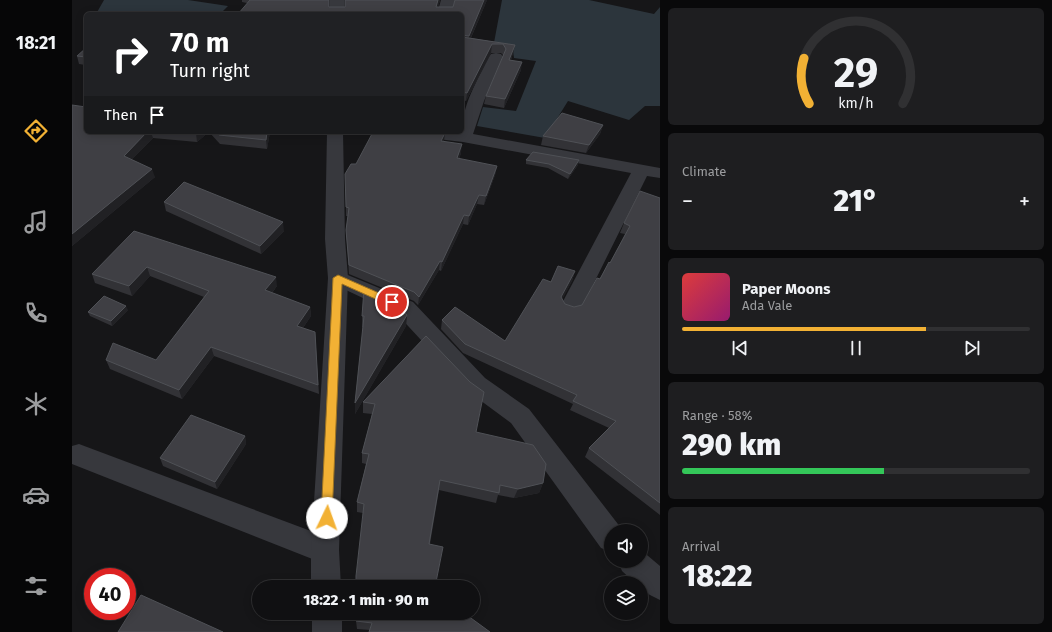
<!DOCTYPE html>
<html lang="en">
<head>
<meta charset="utf-8">
<style>
  body { margin:0; font-family:"Fira Sans",sans-serif; background:#1e1e20; color:#f1f3f6; height:100vh; display:flex; flex-direction:column; font-size:15px; white-space:nowrap }
  * { box-sizing:border-box; margin:0 }
  p { font-size:13px; color:#9c9d9f }
  .icon { flex:none; width:22px; height:22px; fill:none; stroke:currentColor; stroke-width:2; stroke-linecap:round; stroke-linejoin:round }
  .map { position:relative; flex:1; overflow:hidden }
  .drawer { display:flex; flex-direction:column; gap:8px; padding:8px; background:#09090a; width:392px }
  .drawer>* { flex:none }
  .guide { position:absolute; left:12px; top:12px; width:380px; height:122px; border-radius:6px; box-shadow:0 2px 10px #0003,0 0 0 1px #303032; background:#202124; color:#fff; overflow:hidden }
  .fabs { position:absolute; left:532px; top:524px; display:grid; gap:8px }
  .fabs a { display:grid; place-items:center; width:44px; height:44px; border-radius:50%; background:#101012; box-shadow:0 2px 10px #0003,0 0 0 1px #303032; font-size:20px }
  .speed { position:absolute; left:12px; top:568px; display:flex; gap:8px; font-size:20px; font-weight:700; text-align:center }
  .speed>* { display:grid; place-content:center; width:52px; height:52px; border-radius:50%; background:#101012; box-shadow:0 2px 10px #0003,0 0 0 1px #303032; line-height:1 }
  .speed .limit { border:6px solid #d22; background:#fff; color:#111 }
  .pin { position:absolute; display:grid; place-items:center; width:34px; height:34px; color:#fff; margin:-17px; border:2px solid #fff; border-radius:50%; box-shadow:0 1px 4px #0007 }
  .me { position:absolute; width:44px; margin:-22px; rotate:3deg; stroke-linejoin:round; filter:drop-shadow(0 0 3px #0008) }
  .turn { display:flex; align-items:center; gap:14px; height:84px; padding:0 20px; font-size:18px }
  .turn .icon { width:52px; height:52px; stroke-width:2.5 }
  .turn b { display:block; font-size:28px; line-height:34px }
  .then { display:flex; align-items:center; height:38px; padding:0 20px; background:#0003; gap:8px; font-size:15px }
  .big { font-size:30px; font-weight:800; line-height:1.1 }
  .drawer .card { flex:1; display:flex; flex-direction:column; justify-content:center; gap:6px; min-width:0; padding:0 14px; border-radius:6px; background:#1e1e20 }
  .drawer .dial { align-items:center; gap:0 }
  .dial svg { height:104px; overflow:visible; fill:none; stroke:#303032; stroke-width:7; stroke-linecap:round; text-anchor:middle }
  .dial text { fill:#f1f3f6; stroke:none }
  .song { display:flex; align-items:center; gap:12px }
  .cover { width:48px; height:48px; border-radius:6px; background:linear-gradient(135deg,hsl(0 70% 55%),hsl(320 70% 35%)) }
  .played { height:4px; border-radius:2px; background:linear-gradient(90deg,#f2b134 70%,#303032 70%) }
  .keys { display:flex; justify-content:space-around; direction:ltr }
  .heat { display:flex; justify-content:space-between; align-items:center; font-size:22px; direction:ltr }
  .charge { height:6px; border-radius:3px; background:linear-gradient(90deg,#34c759 58%,#303032 0) }
  .trip { position:absolute; left:180px; top:580px; width:228px; height:40px; border-radius:20px; background:#101012; box-shadow:0 2px 10px #0003,0 0 0 1px #303032; font-weight:800; line-height:40px; text-align:center }
  main { display:flex; flex:1; min-height:0 }
  .tab-bar { display:flex; flex-direction:column; width:72px; justify-content:space-around; align-items:center; background:#060607; color:#9c9d9f }
  .tab-bar .icon { width:28px; height:28px }
  .tab-bar .active { color:#f2b134 }
  .tab-bar b { font-size:18px; color:#f1f3f6 }
  .map>svg:first-child { display:block }
  .water { fill:#2c353c }
  .lines { fill:none; stroke-linecap:round; stroke-linejoin:round }
  .minor { fill:#37383d; fill-rule:evenodd }
  .tertiary { fill:#37383d; fill-rule:evenodd }
  .wall { fill:#323236 }
  .shaded-wall { fill:#212124 }
  .building { fill:#3f3f44; stroke:#4f5156 }
  .route { fill:#f2b134; stroke:#9d7322 }
</style>
</head>
<body>
<main>
<nav class="tab-bar">
<b>18:21</b>
<svg class="icon active" aria-label="directions" viewBox="0 0 24 24"><path d="M12 3l9 9-9 9-9-9zM9 14v-3h6M13 9l2 2-2 2"/></svg>
<svg class="icon" aria-label="music" viewBox="0 0 24 24"><path d="M9 18V5l10-2v13"/><circle cx="6" cy="18" r="3"/><circle cx="16" cy="16" r="3"/></svg>
<svg class="icon" aria-label="phone" viewBox="0 0 24 24"><path d="M5 4h4l2 5-3 2q2 4 5 5l2-3 5 2v4C11 20 4 13 5 4z"/></svg>
<svg class="icon" aria-label="climate" viewBox="0 0 24 24"><path d="M12 3v18M4 7l16 10M4 17L20 7"/></svg>
<svg class="icon" aria-label="car" viewBox="0 0 24 24"><path d="M5 17H2v-5l4-1 3-4h7l3 4 3 1v5h-3M9 17h6M6 11h13"/><circle cx="7" cy="17" r="2"/><circle cx="17" cy="17" r="2"/></svg>
<svg class="icon" aria-label="filters" viewBox="0 0 24 24"><path d="M4 7h16M4 17h16"/><circle cx="9" cy="7" r="2"/><circle cx="15" cy="17" r="2"/></svg>
</nav>
<div class="map">
<svg width="588" height="632" viewBox="0 0 588 632">
  <rect width="100%" height="100%" fill="#161618"/>
  <!-- water -->
  <g class="water">
    <polygon points="32,0 116,0 156,6 148,14 24,14"/>
    <polygon points="430,0 517,0 582,14 588,7 588,106 573,106 557,120 496,101 473,138 405,126 411,107 444,111 464,61 442,58 441,51 421,48"/>
  </g>
  <g class="lines">
    <!-- minor -->
    <g class="minor">
      <polygon points="369,0 383,0 379,14 365,14"/>
      <path d="M424 53 429 54 431 57 412 101 401 134 588 168V178L575 176 510 307 507 313 499 315 491 313 488 307 559 173 391 142 349 137 343 136 341 132H390C390 105 405 81 417 57L419 54Z"/>
      <polygon points="266,271 341,302 413,378 457,409 549,528 550,531 539,531 539,552 529,548 439,423 397,392 325,314 259,283 256,278 259,273"/>
      <polygon points="7,444 263,540 267,550 263,560 253,564 0,464 0,446"/>
      <polygon points="569,550 588,566 588,600 578,595 569,588 569,583 563,583 550,571 546,561 569,561"/>
    </g>
    <!-- tertiary -->
    <g class="tertiary">
      <rect x="258" y="0" width="14" height="14"/>
      <polygon points="255,132 271,132 273,239 276,278 267,550 269,587 239,587 239,550 256,278 253,239"/>
      <rect x="240" y="613" width="30" height="19"/>
    </g>
  </g>
  <!-- wall -->
  <g class="wall">
    <polygon points="170,0 257,0 257,7 273,7 273,0 368,0 366,7 381,7 415,0 399,38 443,45 441,53 439,60 449,70 432,108 412,104 414,96 431,55 429,53 419,53 394,101 390,100 390,14 175,3 170,2"/>
    <polygon points="14,48 14,65 7,64 5,56"/>
    <polygon points="0,105 14,132 198,132 195,149 148,144 137,132 125,142 81,138 59,160 83,177 0,246"/>
    <polygon points="531,125 528,134 514,153 469,145 471,136"/>
    <polygon points="372,141 389,153 387,159 425,166 423,175 412,205 405,204 396,225 391,224 369,271 367,270 346,305 342,301 277,274 274,230 276,216 274,216 274,207 284,164"/>
    <polygon points="454,160 506,165 496,179 476,168 454,164"/>
    <polygon points="588,198 588,515 513,457 517,448 537,428 498,410 501,404 391,353 369,329 370,320 433,341 479,282 503,271 500,281 490,299 493,304 502,307 510,305 538,263 553,234 548,233 552,223"/>
    <polygon points="92,202 212,231 189,254 94,211"/>
    <polygon points="62,231 205,286 200,293 238,307 239,316 231,328 243,332 247,394 142,356 110,399 38,369 34,360 84,360 132,297 78,276 60,296 23,283 20,274"/>
    <polygon points="56,310 40,326 18,316 16,312"/>
    <polygon points="335,315 334,326 283,414 283,403 291,327 290,327 290,316"/>
    <polygon points="354,336 404,432 471,483 467,493 442,498 426,495 424,503 367,490 358,544 363,587 291,513 285,512 285,502 294,464 290,463 290,453 300,414 291,413 291,402"/>
    <polygon points="173,436 174,444 145,489 91,466 88,458"/>
    <polygon points="392,613 298,630 285,629 284,621"/>
  </g>
  <!-- shaded-wall -->
  <g class="shaded-wall">
    <polygon points="366,0 368,0 364,14 364,7"/>
    <polygon points="412,0 415,0 396,44 397,36"/>
    <polygon points="420,44 419,53 394,101 395,93"/>
    <polygon points="443,45 441,53 436,68 437,60"/>
    <polygon points="450,62 449,70 432,108 433,99"/>
    <polygon points="531,125 528,134 514,153 517,145"/>
    <polygon points="75,132 79,132 81,138 54,165 52,156"/>
    <polygon points="125,132 137,132 125,142 124,133"/>
    <polygon points="195,132 198,132 195,149 194,140"/>
    <polygon points="373,133 372,141 369,141"/>
    <polygon points="390,144 389,153 384,167 385,158"/>
    <polygon points="507,160 506,165 496,179 498,174"/>
    <polygon points="425,166 423,175 412,205 414,196"/>
    <polygon points="80,169 83,177 0,246 0,234"/>
    <polygon points="407,195 405,204 396,225 397,216"/>
    <polygon points="392,215 391,224 369,271 370,262"/>
    <polygon points="211,222 212,231 189,254 188,246"/>
    <polygon points="368,261 367,270 346,305 347,297"/>
    <polygon points="75,267 78,276 60,296 57,286"/>
    <polygon points="503,271 500,281 487,306 489,297"/>
    <polygon points="204,277 205,286 194,300 193,290"/>
    <polygon points="54,306 56,310 40,326 39,321"/>
    <polygon points="238,307 239,316 226,335 225,326"/>
    <polygon points="335,315 334,326 283,414 283,403"/>
    <polygon points="139,347 142,356 110,399 107,390"/>
    <polygon points="173,436 174,444 145,489 143,482"/>
    <polygon points="471,483 467,493 442,498 446,489"/>
  </g>
  <!-- building -->
  <g class="building">
    <polygon points="178,0 257,0 257,7 273,7 273,0 366,0 364,7 381,7 383,0 412,0 397,36 390,35 390,14 166,14"/>
    <polygon points="390,37 443,45 437,60 450,62 433,99 414,96 434,49 431,44 420,44 395,93 390,92"/>
    <polygon points="14,48 14,57 5,56"/>
    <polygon points="0,105 14,107 14,132 75,132 52,156 80,169 0,234"/>
    <polygon points="490,113 531,125 517,145 471,136"/>
    <polygon points="110,132 125,132 124,133"/>
    <polygon points="144,132 195,132 194,140 147,135"/>
    <polygon points="301,132 368,132 373,133 369,141 390,144 385,158 425,166 414,196 407,195 397,216 392,215 370,262 368,261 347,297 342,292 277,265 274,230 277,208 274,207 273,174 279,164 284,164"/>
    <polygon points="461,152 507,160 498,174 477,164 454,160"/>
    <polygon points="112,182 211,222 188,246 92,202"/>
    <polygon points="568,191 588,198 588,503 517,448 544,421 501,401 505,395 393,344 370,320 383,307 433,341 471,279 479,282 486,266 503,271 489,297 493,304 502,307 510,305 525,278 528,279 537,262 538,263 558,226 552,223"/>
    <polygon points="62,231 204,277 193,290 238,307 225,326 243,332 246,385 139,347 107,390 34,360 41,343 84,360 137,291 75,267 57,286 20,274"/>
    <polygon points="292,289 325,304 335,315 283,403 292,316 290,316"/>
    <polygon points="32,296 54,306 39,321 16,312"/>
    <polygon points="354,336 398,382 412,392 404,432 461,445 474,464 471,483 446,489 428,485 427,493 368,480 357,544 371,547 363,587 284,587 284,576 292,504 285,502 297,454 290,453 303,404 291,402"/>
    <polygon points="119,415 173,436 143,482 88,458"/>
    <polygon points="69,595 151,632 46,632"/>
    <polygon points="284,613 392,613 418,632 297,632 300,623 284,621"/>
  </g>
  <!-- route -->
  <polygon class="route" points="266,275 323,300 324,302 320,306 317,305 270,284 260,518 259,522 255,523 251,522 249,518 261,278"/>
</svg>
<div class="fabs">
<a><svg class="icon" aria-label="sound" viewBox="0 0 24 24"><path d="M4 9h4l5-4v14l-5-4H4zM17 9q2 3 0 6"/></svg></a>
<a><svg class="icon" aria-label="layers" viewBox="0 0 24 24"><path d="M12 4l9 5-9 5-9-5zM3 14l9 5 9-5"/></svg></a>
</div>
<div class="speed"><div class="limit">40</div></div>
<div class="pin" style="left:320px;top:302px;background:#d93025"><svg class="icon" aria-label="arrive" viewBox="0 0 24 24"><path d="M6 21V4h12l-3 4 3 4H6"/></svg></div>
<svg class="me" style="left:255px;top:518px" viewBox="-20 -20 40 40"><circle r="19" fill="#fff"/><path d="M0-13L10 11 0 6-10 11z" fill="#f2b134"/></svg>
<div class="trip">18:22 · 1 min · 90 m</div>
<div class="guide">
<div class="turn"><svg class="icon" aria-label="right" viewBox="0 0 24 24"><path d="M7 20v-9h11M14 6l5 5-5 5"/></svg><div><b>70 m</b>Turn right</div></div>
<div class="then">Then<svg class="icon" aria-label="arrive" viewBox="0 0 24 24"><path d="M6 21V4h12l-3 4 3 4H6"/></svg></div>
</div>
</div>
<section class="drawer">
<div class="card dial"><svg viewBox="0 0 100 80">
<path d="M14 69A42 42 0 1 1 86 69"/>
<path d="M14 69A42 42 0 0 1 10 34" stroke="#f2b134"/>
<text x="50" y="56" font-size="32" font-weight="700">29</text>
<text x="50" y="72" font-size="11">km/h</text>
</svg></div>
<div class="card"><p>Climate</p>
<div class="heat"><a>−</a><b class="big">21°</b><a>+</a></div>
</div>
<div class="card">
<div class="song"><i class="cover"></i><div><b>Paper Moons</b><p>Ada Vale</p></div></div>
<div class="played"></div>
<div class="keys"><svg class="icon" aria-label="previous" viewBox="0 0 24 24"><path d="M18 5L8 12l10 7zM5 5v14"/></svg><svg class="icon" aria-label="pause" viewBox="0 0 24 24"><path d="M8 5v14M16 5v14"/></svg><svg class="icon" aria-label="next" viewBox="0 0 24 24"><path d="M6 5l10 7-10 7zM19 5v14"/></svg></div>
</div>
<div class="card"><p>Range · 58%</p><b class="big">290 km</b><div class="charge"></div></div>
<div class="card"><p>Arrival</p><b class="big">18:22</b></div>
</section>
</main>
</body>
</html>
